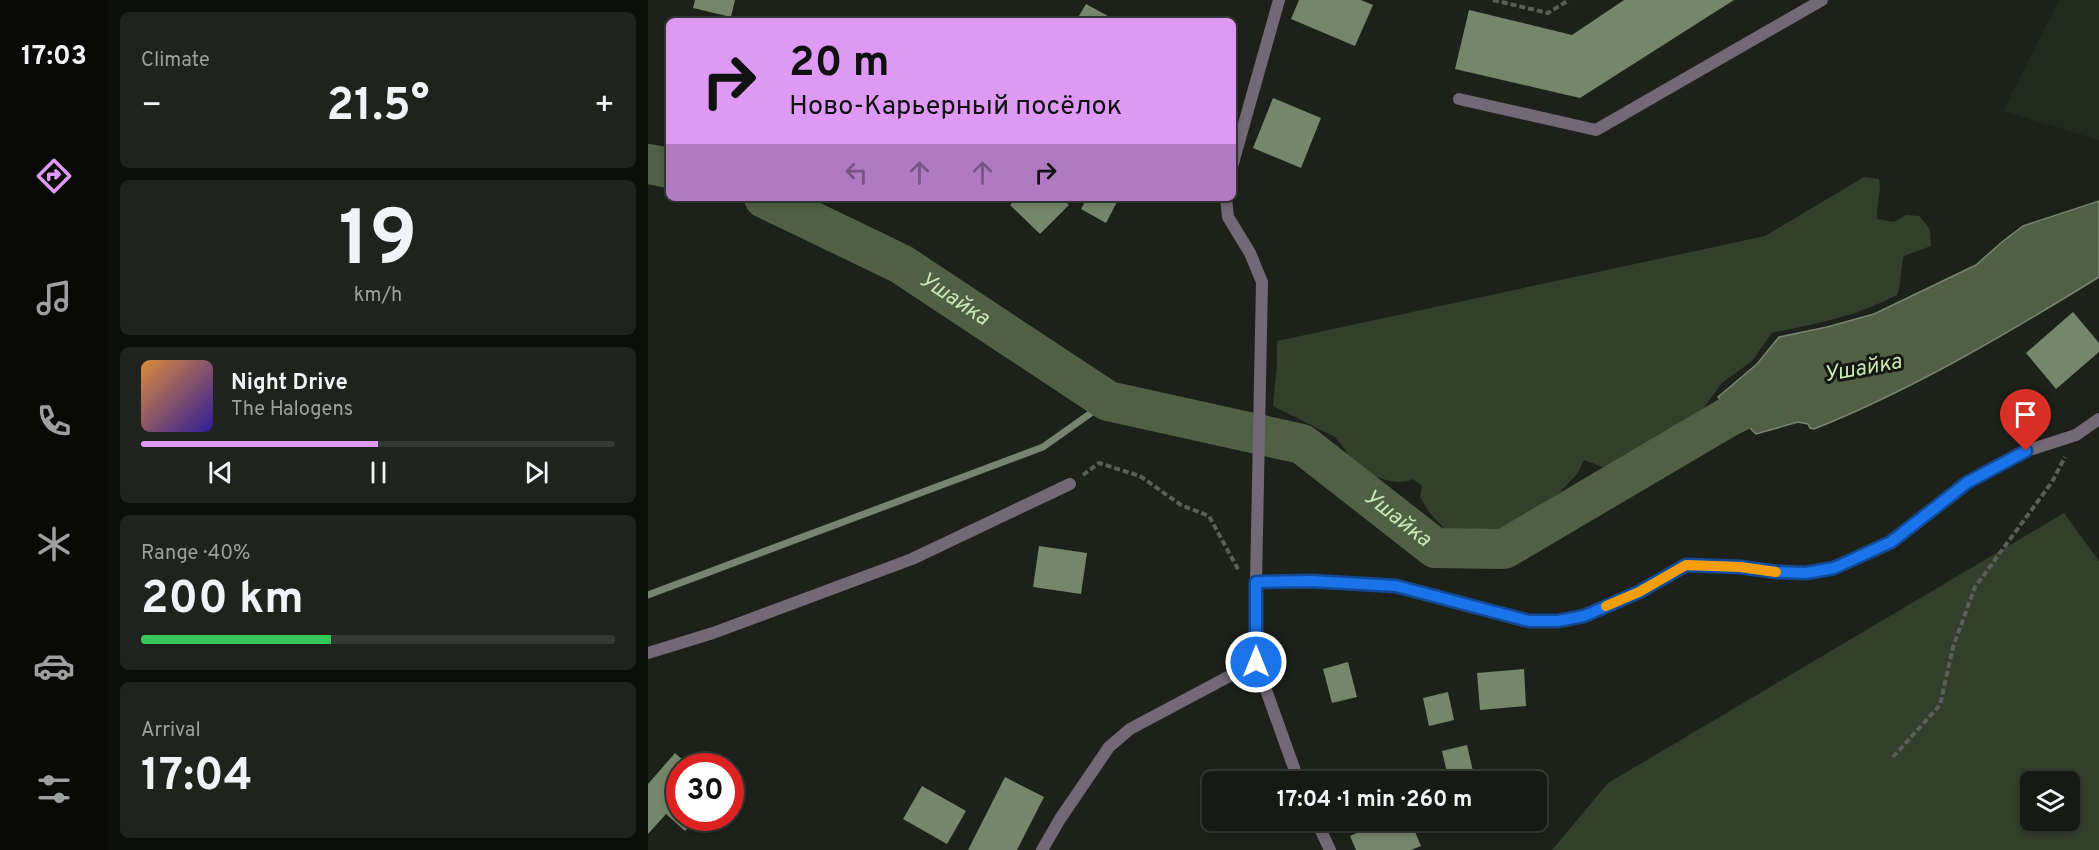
<!DOCTYPE html>
<html lang="en">
<head>
<meta charset="utf-8">
<style>
  body { margin:0; font-family:Overpass,sans-serif; background:#1f221d; color:#f1f3f6; height:100vh; display:flex; flex-direction:column; font-size:22px; white-space:nowrap }
  * { box-sizing:border-box; margin:0 }
  p { font-size:20px; color:#9ea0a0 }
  .icon { flex:none; width:33px; height:33px; fill:none; stroke:currentColor; stroke-width:2; stroke-linecap:round; stroke-linejoin:round }
  .map { position:relative; flex:1; overflow:hidden }
  .details { display:flex; flex-direction:column; gap:12px; padding:12px; background:#0c0e0b; width:540px }
  .details>* { flex:none }
  .banner { position:absolute; left:18px; top:18px; width:570px; height:183px; border-radius:9px; box-shadow:0 3px 9px #0003,0 0 0 2px #353834; background:#dd99f4; color:#111; overflow:hidden }
  .fabs { position:absolute; left:1372px; top:771px; display:grid; gap:12px }
  .fabs a { display:grid; place-items:center; width:60px; height:60px; border-radius:9px; background:#161914; box-shadow:0 3px 9px #0003,0 0 0 2px #353834; font-size:30px }
  .speed { position:absolute; left:18px; top:753px; display:flex; gap:12px; font-size:30px; font-weight:700; text-align:center }
  .speed>* { display:grid; place-content:center; width:78px; height:78px; border-radius:50%; background:#161914; box-shadow:0 3px 9px #0003,0 0 0 2px #353834; line-height:1 }
  .speed .limit { border:9px solid #d22; background:#fff; color:#111 }
  .pin { position:absolute; display:grid; place-items:center; width:51px; height:51px; color:#fff; margin:-62px -26px; border-radius:50% 50% 50% 0; rotate:-45deg; box-shadow:0 0 6px #0007 }
  .pin .icon { rotate:45deg }
  .me { position:absolute; width:66px; margin:-33px; rotate:0deg; stroke-linejoin:round; filter:drop-shadow(0 0 4px #0008) }
  .turn { display:flex; align-items:center; gap:21px; height:126px; padding:0 24px; font-size:27px }
  .turn .icon { width:78px; height:78px; stroke-width:2.5 }
  .turn b { display:block; font-size:42px; line-height:51px }
  .lanes { display:flex; align-items:center; height:57px; padding:0 24px; background:#0003; justify-content:center; gap:30px; direction:ltr }
  .lanes .off { opacity:.35 }
  .big { font-size:45px; font-weight:700; line-height:1.1 }
  .details .tile { flex:1; display:flex; flex-direction:column; justify-content:center; gap:9px; min-width:0; padding:0 21px; border-radius:9px; background:#1f221d }
  .details .dial { align-items:center; gap:0 }
  .dial b { font-size:78px; line-height:1 }
  .song { display:flex; align-items:center; gap:18px }
  .cover { width:72px; height:72px; border-radius:9px; background:linear-gradient(135deg,hsl(30 70% 55%),hsl(250 70% 35%)) }
  .played { height:6px; border-radius:3px; background:linear-gradient(90deg,#dd99f4 50%,#353834 50%) }
  .keys { display:flex; justify-content:space-around; direction:ltr }
  .heat { display:flex; justify-content:space-between; align-items:center; font-size:33px; direction:ltr }
  .charge { height:9px; border-radius:4px; background:linear-gradient(90deg,#34c759 40%,#353834 0) }
  .trip { position:absolute; left:554px; top:771px; width:345px; height:60px; border-radius:9px; background:#161914; box-shadow:0 3px 9px #0003,0 0 0 2px #353834; font-weight:700; line-height:60px; text-align:center }
  main { display:flex; flex:1; min-height:0 }
  .tabs { display:flex; flex-direction:column; width:108px; justify-content:space-around; align-items:center; background:#090a08; color:#9ea0a0 }
  .tabs .icon { width:42px; height:42px }
  .tabs .on { color:#dd99f4 }
  .tabs b { font-size:27px; color:#f1f3f6 }
  .map>svg:first-child { display:block }
  .built { fill:#222a1e }
  .green { fill:#323f2a; fill-rule:evenodd }
  .water { fill:#4f6045; stroke:#778470; stroke-width:1.5 }
  .lines { fill:none; stroke-linecap:round; stroke-linejoin:round }
  .stream { stroke:#778470; stroke-width:7 }
  .river { stroke:#4f6045; stroke-width:40 }
  .building { fill:#74876a }
  .path { stroke:#5a5e58; stroke-width:4; stroke-dasharray:6 3; stroke-linecap:butt }
  .lane { stroke:#716975; stroke-width:12 }
  .street { stroke:#716975; stroke-width:12 }
  .route-casing { stroke:#114b97; stroke-width:15 }
  .route { stroke:#1a73e8; stroke-width:10 }
  .slow { stroke:#f59e0b; stroke-width:10 }
  .labels { text-anchor:middle; dominant-baseline:central; stroke-width:6; stroke-linejoin:round; paint-order:stroke }
  .water-label { font-size:22px; font-style:italic; fill:#c7e8b4; stroke:#141811 }
</style>
</head>
<body>
<main>
<nav class="tabs">
<b>17:03</b>
<svg class="icon on" aria-label="directions" viewBox="0 0 24 24"><path d="M12 3l9 9-9 9-9-9zM9 14v-3h6M13 9l2 2-2 2"/></svg>
<svg class="icon" aria-label="music" viewBox="0 0 24 24"><path d="M9 18V5l10-2v13"/><circle cx="6" cy="18" r="3"/><circle cx="16" cy="16" r="3"/></svg>
<svg class="icon" aria-label="phone" viewBox="0 0 24 24"><path d="M5 4h4l2 5-3 2q2 4 5 5l2-3 5 2v4C11 20 4 13 5 4z"/></svg>
<svg class="icon" aria-label="climate" viewBox="0 0 24 24"><path d="M12 3v18M4 7l16 10M4 17L20 7"/></svg>
<svg class="icon" aria-label="car" viewBox="0 0 24 24"><path d="M5 17H2v-5l4-1 3-4h7l3 4 3 1v5h-3M9 17h6M6 11h13"/><circle cx="7" cy="17" r="2"/><circle cx="17" cy="17" r="2"/></svg>
<svg class="icon" aria-label="filters" viewBox="0 0 24 24"><path d="M4 7h16M4 17h16"/><circle cx="9" cy="7" r="2"/><circle cx="15" cy="17" r="2"/></svg>
</nav>
<section class="details">
<div class="tile"><p>Climate</p>
<div class="heat"><a>−</a><b class="big">21.5°</b><a>+</a></div>
</div>
<div class="tile dial"><b>19</b><p>km/h</p></div>
<div class="tile">
<div class="song"><i class="cover"></i><div><b>Night Drive</b><p>The Halogens</p></div></div>
<div class="played"></div>
<div class="keys"><svg class="icon" aria-label="previous" viewBox="0 0 24 24"><path d="M18 5L8 12l10 7zM5 5v14"/></svg><svg class="icon" aria-label="pause" viewBox="0 0 24 24"><path d="M8 5v14M16 5v14"/></svg><svg class="icon" aria-label="next" viewBox="0 0 24 24"><path d="M6 5l10 7-10 7zM19 5v14"/></svg></div>
</div>
<div class="tile"><p>Range · 40%</p><b class="big">200 km</b><div class="charge"></div></div>
<div class="tile"><p>Arrival</p><b class="big">17:04</b></div>
</section>
<div class="map">
<svg width="1451" height="850" viewBox="0 0 1451 850">
  <rect width="100%" height="100%" fill="#1d211a"/>
  <!-- built -->
  <polygon class="built" points="1411,0 1451,0 1451,140 1355,111"/>
  <!-- green -->
  <g class="green">
    <path d="M1216 177 1231 179C1234 192 1228 205 1229 219L1246 222 1258 215 1271 216 1282 229 1283 246 1256 256C1252 269 1254 282 1249 295 1209 316 1167 324 1124 333L1104 361 1074 383 1044 424 972 462 955 467 936 460 930 473 911 493 850 535 820 538 800 533 781 512 772 497 774 486 765 479C747 488 721 474 705 466L698 451 687 437 625 406 629 365V341L1117 236Z"/>
    <path d="M1416 513 1451 561V850H904L960 783ZM1383 782H1422V820H1383Z"/>
  </g>
  <!-- water -->
  <path class="water" d="M1451 201V277C1360 333 1266 389 1166 429L1162 428 1160 424 1150 422 1108 434 1070 397 1109 364 1131 337 1179 327 1226 314 1328 265 1354 242 1375 226Z"/>
  <g class="lines">
    <!-- stream -->
    <polyline class="stream" points="0,595 395,447 460,401"/>
    <!-- river -->
    <g class="river">
      <polyline points="0,164 21,168"/>
      <path id="s1" d="M116 198 253 264 460 401 654 444 787 548 856 549 1080 417 1135 390"/>
    </g>
  </g>
  <!-- building -->
  <g class="building">
    <polygon points="47,0 87,0 83,17 45,8"/>
    <polygon points="651,0 713,0 725,5 707,46 643,19"/>
    <polygon points="976,0 1086,0 932,98 807,69 821,10 924,35"/>
    <polygon points="438,4 469,21 428,21"/>
    <polygon points="625,98 673,118 653,168 605,148"/>
    <polygon points="369,198 414,198 421,205 392,234 362,205"/>
    <polygon points="439,198 471,198 458,223 433,209"/>
    <polygon points="1425,312 1451,343 1451,352 1408,389 1378,353"/>
    <polygon points="391,546 439,553 433,594 385,587"/>
    <polygon points="700,662 709,697 684,703 675,669"/>
    <polygon points="876,669 878,706 832,710 829,673"/>
    <polygon points="800,692 806,720 781,726 775,698"/>
    <polygon points="819,745 827,780 801,782 794,751"/>
    <polygon points="27,753 42,766 32,766 32,818 48,818 37,831 18,814 0,834 0,784"/>
    <polygon points="357,777 396,797 369,850 320,850"/>
    <polygon points="274,786 318,811 299,844 255,819"/>
    <polygon points="602,820 634,820 634,821 606,831"/>
    <polygon points="738,820 762,820 773,846 763,850 708,850 702,836"/>
  </g>
  <g class="lines">
    <!-- path -->
    <g class="path">
      <polyline points="845,0 900,13 921,0"/>
      <polyline points="435,475 451,463 492,476 533,505 561,516 591,571"/>
      <polyline points="1245,757 1292,705 1305,647 1327,587 1404,482 1417,457"/>
    </g>
    <!-- lane -->
    <polyline class="lane" points="811,99 948,130 1174,0"/>
    <!-- street -->
    <g class="street">
      <polyline points="585,163 631,0"/>
      <polyline points="578,198 580,217 602,253 614,282 608,582 608,662 651,782"/>
      <polyline points="608,582 663,581 748,586 881,621 910,621 936,616 991,592 1038,565 1092,567 1129,572 1158,573 1186,568 1243,542 1320,482 1378,451 1428,435 1451,419"/>
      <polyline points="0,653 65,633 264,559 422,484"/>
      <polyline points="668,820 682,850"/>
      <polyline points="394,850 412,819 461,747 482,729 608,662"/>
    </g>
  </g>
  <g class="lines">
    <defs>
      <polyline id="route" points="608,662 608,582 663,581 748,586 881,621 910,621 936,616 991,592 1038,565 1092,567 1129,572 1158,573 1186,568 1243,542 1320,482 1378,451"/>
    </defs>
    <!-- route casing -->
    <use href="#route" class="route-casing"/>
    <!-- route -->
    <use href="#route" class="route"/>
    <!-- slow -->
    <polyline class="slow" points="958,606 991,592 1038,565 1092,567 1128,572"/>
  </g>
  <g class="labels">
    <!-- water labels -->
    <g class="water-label">
      <text stroke="none"><textPath href="#s1" startOffset="216">Ушайка</textPath></text>
      <text transform="translate(1215 369) rotate(-10)">Ушайка</text>
      <text stroke="none"><textPath href="#s1" startOffset="720">Ушайка</textPath></text>
    </g>
  </g>
</svg>
<div class="fabs">
<a><svg class="icon" aria-label="layers" viewBox="0 0 24 24"><path d="M12 4l9 5-9 5-9-5zM3 14l9 5 9-5"/></svg></a>
</div>
<div class="speed"><div class="limit">30</div></div>
<div class="pin" style="left:1378px;top:451px;background:#d93025"><svg class="icon" aria-label="arrive" viewBox="0 0 24 24"><path d="M6 21V4h12l-3 4 3 4H6"/></svg></div>
<svg class="me" style="left:608px;top:662px" viewBox="-20 -20 40 40"><circle r="17" fill="#1a73e8" stroke="#fff" stroke-width="3"/><path d="M0-11L8 9 0 5-8 9z" fill="#fff"/></svg>
<div class="trip">17:04 · 1 min · 260 m</div>
<div class="banner">
<div class="turn"><svg class="icon" aria-label="right" viewBox="0 0 24 24"><path d="M7 20v-9h11M14 6l5 5-5 5"/></svg><div><b>20 m</b>Ново-Карьерный посёлок</div></div>
<div class="lanes"><svg class="icon off" aria-label="left" viewBox="0 0 24 24"><path d="M17 20v-9H6M10 6l-5 5 5 5"/></svg><svg class="icon off" aria-label="ahead" viewBox="0 0 24 24"><path d="M12 20V5M6 11l6-6 6 6"/></svg><svg class="icon off" aria-label="ahead" viewBox="0 0 24 24"><path d="M12 20V5M6 11l6-6 6 6"/></svg><svg class="icon" aria-label="right" viewBox="0 0 24 24"><path d="M7 20v-9h11M14 6l5 5-5 5"/></svg></div>
</div>
</div>
</main>
</body>
</html>
